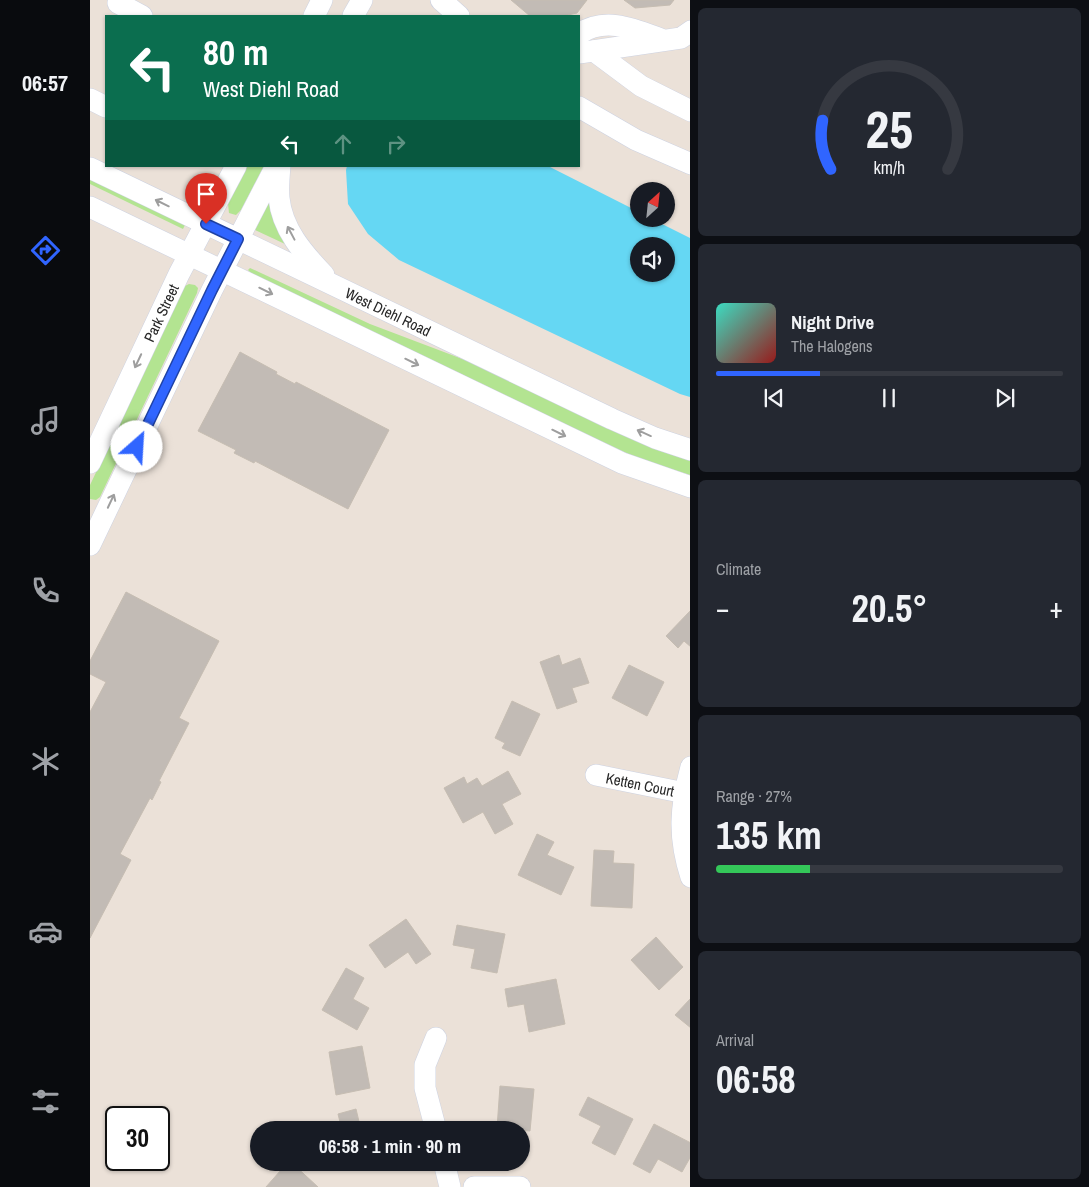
<!DOCTYPE html>
<html lang="en">
<head>
<meta charset="utf-8">
<style>
  body { margin:0; font-family:"Archivo Narrow",sans-serif; background:#242831; color:#f1f3f6; height:100vh; display:flex; flex-direction:column; font-size:19px; white-space:nowrap }
  * { box-sizing:border-box; margin:0 }
  p { font-size:16px; color:#9ea1a6 }
  .icon { flex:none; width:28px; height:28px; fill:none; stroke:currentColor; stroke-width:2; stroke-linecap:round; stroke-linejoin:round }
  .map { position:relative; flex:1; overflow:hidden }
  .side { display:flex; flex-direction:column; gap:8px; padding:8px; background:#0d0f14; width:399px }
  .side>* { flex:none }
  .banner { position:absolute; left:15px; top:15px; width:475px; height:152px; border-radius:0px; box-shadow:0 1px 4px #0004; background:#0b6e4f; color:#fff; overflow:hidden }
  .needle { width:32px; rotate:27deg }
  .fabs { position:absolute; left:540px; top:182px; display:grid; gap:10px }
  .fabs a { display:grid; place-items:center; width:45px; height:45px; border-radius:50%; background:#171b24; box-shadow:0 1px 4px #0004; font-size:25px }
  .speed { position:absolute; left:15px; top:1106px; display:flex; gap:10px; font-size:25px; font-weight:700; text-align:center }
  .speed>* { display:grid; place-content:center; width:65px; height:65px; border-radius:50%; background:#171b24; box-shadow:0 1px 4px #0004; line-height:1 }
  .speed .limit { border:2px solid #111; border-radius:8px; background:#fff; color:#111 }
  .pin { position:absolute; display:grid; place-items:center; width:42px; height:42px; color:#fff; margin:-51px -21px; border-radius:50% 50% 50% 0; rotate:-45deg; box-shadow:0 0 5px #0007 }
  .pin .icon { rotate:45deg }
  .me { position:absolute; width:55px; margin:-28px; rotate:26deg; stroke-linejoin:round; filter:drop-shadow(0 0 4px #0008) }
  .turn { display:flex; align-items:center; gap:18px; height:105px; padding:0 15px; font-size:22px }
  .turn .icon { width:65px; height:65px; stroke-width:2.5 }
  .turn b { display:block; font-size:35px; line-height:42px }
  .lanes { display:flex; align-items:center; height:48px; padding:0 15px; background:#0003; justify-content:center; gap:25px; direction:ltr }
  .lanes .off { opacity:.35 }
  .big { font-size:38px; font-weight:700; line-height:1.1 }
  .side .widget { flex:1; display:flex; flex-direction:column; justify-content:center; gap:8px; min-width:0; padding:0 18px; border-radius:8px; background:#242831 }
  .side .dial { align-items:center; gap:0 }
  .dial svg { height:130px; overflow:visible; fill:none; stroke:#363941; stroke-width:7; stroke-linecap:round; text-anchor:middle }
  .dial text { fill:#f1f3f6; stroke:none }
  .song { display:flex; align-items:center; gap:15px }
  .cover { width:60px; height:60px; border-radius:8px; background:linear-gradient(135deg,hsl(170 70% 55%),hsl(0 70% 35%)) }
  .played { height:5px; border-radius:2px; background:linear-gradient(90deg,#3065ff 30%,#363941 30%) }
  .keys { display:flex; justify-content:space-around; direction:ltr }
  .heat { display:flex; justify-content:space-between; align-items:center; font-size:28px; direction:ltr }
  .charge { height:8px; border-radius:4px; background:linear-gradient(90deg,#34c759 27%,#363941 0) }
  .trip { position:absolute; left:160px; top:1121px; width:280px; height:50px; border-radius:25px; background:#171b24; box-shadow:0 1px 4px #0004; font-weight:700; line-height:50px; text-align:center }
  main { display:flex; flex:1; min-height:0 }
  .tab-bar { display:flex; flex-direction:column; width:90px; justify-content:space-around; align-items:center; background:#090b0e; color:#9ea1a6 }
  .tab-bar .icon { width:35px; height:35px }
  .tab-bar .active { color:#3065ff }
  .tab-bar b { font-size:22px; color:#f1f3f6 }
  .map>svg:first-child { display:block }
  .green { fill:#b3e491 }
  .water { fill:#65d7f3; fill-rule:evenodd }
  .building { fill:#c2bbb5; stroke:#c6bdb2 }
  .lines { fill:none; stroke-linecap:round; stroke-linejoin:round }
  .minor-casing { stroke:#cdd2e1; stroke-width:22 }
  .minor { stroke:#fff; stroke-width:21 }
  .oneway { stroke:#9e9e9e }
  .route-casing { stroke:#1f42a6; stroke-width:12 }
  .route { stroke:#3065ff; stroke-width:9 }
  .labels { text-anchor:middle; dominant-baseline:central; stroke-width:4; stroke-linejoin:round; paint-order:stroke }
  .street-label { font-size:15px; fill:#272727; stroke:#fff }
</style>
</head>
<body>
<main>
<nav class="tab-bar">
<b>06:57</b>
<svg class="icon active" aria-label="directions" viewBox="0 0 24 24"><path d="M12 3l9 9-9 9-9-9zM9 14v-3h6M13 9l2 2-2 2"/></svg>
<svg class="icon" aria-label="music" viewBox="0 0 24 24"><path d="M9 18V5l10-2v13"/><circle cx="6" cy="18" r="3"/><circle cx="16" cy="16" r="3"/></svg>
<svg class="icon" aria-label="phone" viewBox="0 0 24 24"><path d="M5 4h4l2 5-3 2q2 4 5 5l2-3 5 2v4C11 20 4 13 5 4z"/></svg>
<svg class="icon" aria-label="climate" viewBox="0 0 24 24"><path d="M12 3v18M4 7l16 10M4 17L20 7"/></svg>
<svg class="icon" aria-label="car" viewBox="0 0 24 24"><path d="M5 17H2v-5l4-1 3-4h7l3 4 3 1v5h-3M9 17h6M6 11h13"/><circle cx="7" cy="17" r="2"/><circle cx="17" cy="17" r="2"/></svg>
<svg class="icon" aria-label="filters" viewBox="0 0 24 24"><path d="M4 7h16M4 17h16"/><circle cx="9" cy="7" r="2"/><circle cx="15" cy="17" r="2"/></svg>
</nav>
<div class="map">
<svg width="601" height="1187" viewBox="0 0 601 1187">
  <rect width="100%" height="100%" fill="#ebe1d8"/>
  <!-- green -->
  <g class="green">
    <polygon points="157,166 174,166 151,210 146,215 139,213 138,204"/>
    <polygon points="0,179 95,225 93,229 0,184"/>
    <polygon points="179,202 195,244 165,230"/>
    <polygon points="160,268 280,324 383,363 600,460 600,475 547,458 502,437 161,273 158,270"/>
    <polygon points="99,284 105,285 108,288 107,293 10,497 6,500 0,499 0,485 95,286"/>
  </g>
  <!-- water -->
  <path class="water" d="M257 166H458L549 212V219H562L600 238V397L590 394 309 260 278 234 258 204 256 170ZM549 246H576V274H549Z"/>
  <!-- building -->
  <g class="building">
    <polygon points="421,0 497,0 487,13 473,16 440,16"/>
    <polygon points="534,0 584,0 580,5 545,8"/>
    <polygon points="150,352 187,372 186,374 205,384 206,382 299,430 258,509 165,461 164,463 144,453 146,450 108,431"/>
    <polygon points="36,592 129,641 89,718 99,723 69,781 71,782 62,800 60,798 30,854 41,860 0,938 0,712 16,682 0,674 0,661"/>
    <polygon points="601,610 601,647 594,641 588,648 576,636"/>
    <polygon points="469,655 472,665 490,658 499,683 482,688 487,702 467,709 450,662"/>
    <polygon points="539,665 574,682 557,716 522,698"/>
    <polygon points="422,701 450,714 430,756 412,748 415,743 405,738"/>
    <polygon points="418,771 431,794 412,804 423,824 405,834 393,812 373,823 354,788 374,777 377,784 387,778 392,786"/>
    <polygon points="447,834 464,842 457,855 484,867 471,895 428,875"/>
    <polygon points="504,850 524,851 523,863 544,864 542,908 501,906"/>
    <polygon points="316,919 341,954 326,964 318,952 295,968 279,945"/>
    <polygon points="367,925 415,934 407,973 381,968 385,949 363,945"/>
    <polygon points="566,937 593,967 569,990 541,960"/>
    <polygon points="256,968 274,978 263,999 279,1008 267,1030 232,1010"/>
    <polygon points="466,979 475,1024 439,1032 434,1004 418,1007 415,989"/>
    <polygon points="601,998 601,1028 585,1015"/>
    <polygon points="272,1046 280,1088 246,1095 239,1052"/>
    <polygon points="410,1086 444,1089 440,1131 407,1128"/>
    <polygon points="498,1097 543,1119 525,1155 502,1143 511,1126 489,1115"/>
    <polygon points="266,1109 271,1130 252,1130 248,1114"/>
    <polygon points="564,1124 601,1143 601,1156 592,1172 568,1159 560,1173 543,1164"/>
    <polygon points="198,1162 201,1162 228,1187 176,1187"/>
  </g>
  <g class="lines">
    <defs>
      <g id="minor">
        <polyline points="30,0 28,3 52,16"/>
        <polyline points="351,0 369,16"/>
        <polyline points="224,16 232,0"/>
        <polyline points="263,16 272,0"/>
        <path d="M489 34C515 16 544 29 571 39"/>
        <polyline points="504,51 551,86 601,111"/>
        <polyline points="489,53 591,38 601,31"/>
        <polyline points="0,99 16,107"/>
        <polyline points="489,107 546,140 601,164"/>
        <path d="M190 166C189 177 188 188 189 198 192 229 213 253 234 275"/>
        <path id="s1" d="M0 168 522 419 565 438 601 450"/>
        <polyline points="0,207 532,463 601,487"/>
        <path id="s2" d="M0 463 89 274 146 166"/>
        <polyline points="0,545 122,290 186,166"/>
        <path d="M601 767C590 807 588 837 601 877"/>
        <path id="s3" d="M506 775 595 793"/>
        <polyline points="346,1130 335,1088 335,1065 346,1038"/>
        <polyline points="354,1162 360,1187"/>
        <polyline points="384,1187 430,1187"/>
      </g>
    </defs>
    <!-- minor casing -->
    <use href="#minor" class="minor-casing"/>
    <!-- minor -->
    <use href="#minor" class="minor"/>
  </g>
  <!-- one-way arrows -->
  <defs><path id="oneway-shaft" d="M-6 0H5M1.5-3L5.5 0L1.5 3" fill="none" stroke-width="1.6" stroke-linecap="round" stroke-linejoin="round" transform="scale(1.25)"/></defs>
  <g class="oneway">
    <use href="#oneway-shaft" transform="translate(72 203) rotate(-154)"/>
    <use href="#oneway-shaft" transform="translate(201 233) rotate(-118)"/>
    <use href="#oneway-shaft" transform="translate(176 291) rotate(26)"/>
    <use href="#oneway-shaft" transform="translate(48 361) rotate(115)"/>
    <use href="#oneway-shaft" transform="translate(322 362) rotate(26)"/>
    <use href="#oneway-shaft" transform="translate(469 433) rotate(26)"/>
    <use href="#oneway-shaft" transform="translate(554 433) rotate(-156)"/>
    <use href="#oneway-shaft" transform="translate(21 501) rotate(-65)"/>
  </g>
  <g class="lines">
    <defs>
      <polyline id="route" points="47,447 122,290 148,239 116,224"/>
    </defs>
    <!-- route casing -->
    <use href="#route" class="route-casing"/>
    <!-- route -->
    <use href="#route" class="route"/>
  </g>
  <g class="labels">
    <!-- street labels -->
    <g class="street-label">
      <text stroke="none"><textPath href="#s1" startOffset="331">West Diehl Road</textPath></text>
      <text stroke="none"><textPath href="#s2" startOffset="166">Park Street</textPath></text>
      <text stroke="none"><textPath href="#s3" startOffset="45">Ketten Court</textPath></text>
    </g>
  </g>
</svg>
<div class="fabs">
<a><svg class="needle" viewBox="-14 -14 28 28"><path d="M0-13l5 13h-10z" fill="#e53935"/><path d="M0 13l5-13h-10z" fill="#9ea1a6"/></svg></a>
<a><svg class="icon" aria-label="sound" viewBox="0 0 24 24"><path d="M4 9h4l5-4v14l-5-4H4zM17 9q2 3 0 6"/></svg></a>
</div>
<div class="speed"><div class="limit">30</div></div>
<div class="pin" style="left:116px;top:224px;background:#d93025"><svg class="icon" aria-label="arrive" viewBox="0 0 24 24"><path d="M6 21V4h12l-3 4 3 4H6"/></svg></div>
<svg class="me" style="left:47px;top:447px" viewBox="-20 -20 40 40"><circle r="19" fill="#fff"/><path d="M0-13L10 11 0 6-10 11z" fill="#3065ff"/></svg>
<div class="trip">06:58 · 1 min · 90 m</div>
<div class="banner">
<div class="turn"><svg class="icon" aria-label="left" viewBox="0 0 24 24"><path d="M17 20v-9H6M10 6l-5 5 5 5"/></svg><div><b>80 m</b>West Diehl Road</div></div>
<div class="lanes"><svg class="icon" aria-label="left" viewBox="0 0 24 24"><path d="M17 20v-9H6M10 6l-5 5 5 5"/></svg><svg class="icon off" aria-label="ahead" viewBox="0 0 24 24"><path d="M12 20V5M6 11l6-6 6 6"/></svg><svg class="icon off" aria-label="right" viewBox="0 0 24 24"><path d="M7 20v-9h11M14 6l5 5-5 5"/></svg></div>
</div>
</div>
<section class="side">
<div class="widget dial"><svg viewBox="0 0 100 80">
<path d="M14 69A42 42 0 1 1 86 69"/>
<path d="M14 69A42 42 0 0 1 9 39" stroke="#3065ff"/>
<text x="50" y="56" font-size="32" font-weight="700">25</text>
<text x="50" y="72" font-size="11">km/h</text>
</svg></div>
<div class="widget">
<div class="song"><i class="cover"></i><div><b>Night Drive</b><p>The Halogens</p></div></div>
<div class="played"></div>
<div class="keys"><svg class="icon" aria-label="previous" viewBox="0 0 24 24"><path d="M18 5L8 12l10 7zM5 5v14"/></svg><svg class="icon" aria-label="pause" viewBox="0 0 24 24"><path d="M8 5v14M16 5v14"/></svg><svg class="icon" aria-label="next" viewBox="0 0 24 24"><path d="M6 5l10 7-10 7zM19 5v14"/></svg></div>
</div>
<div class="widget"><p>Climate</p>
<div class="heat"><a>−</a><b class="big">20.5°</b><a>+</a></div>
</div>
<div class="widget"><p>Range · 27%</p><b class="big">135 km</b><div class="charge"></div></div>
<div class="widget"><p>Arrival</p><b class="big">06:58</b></div>
</section>
</main>
</body>
</html>
